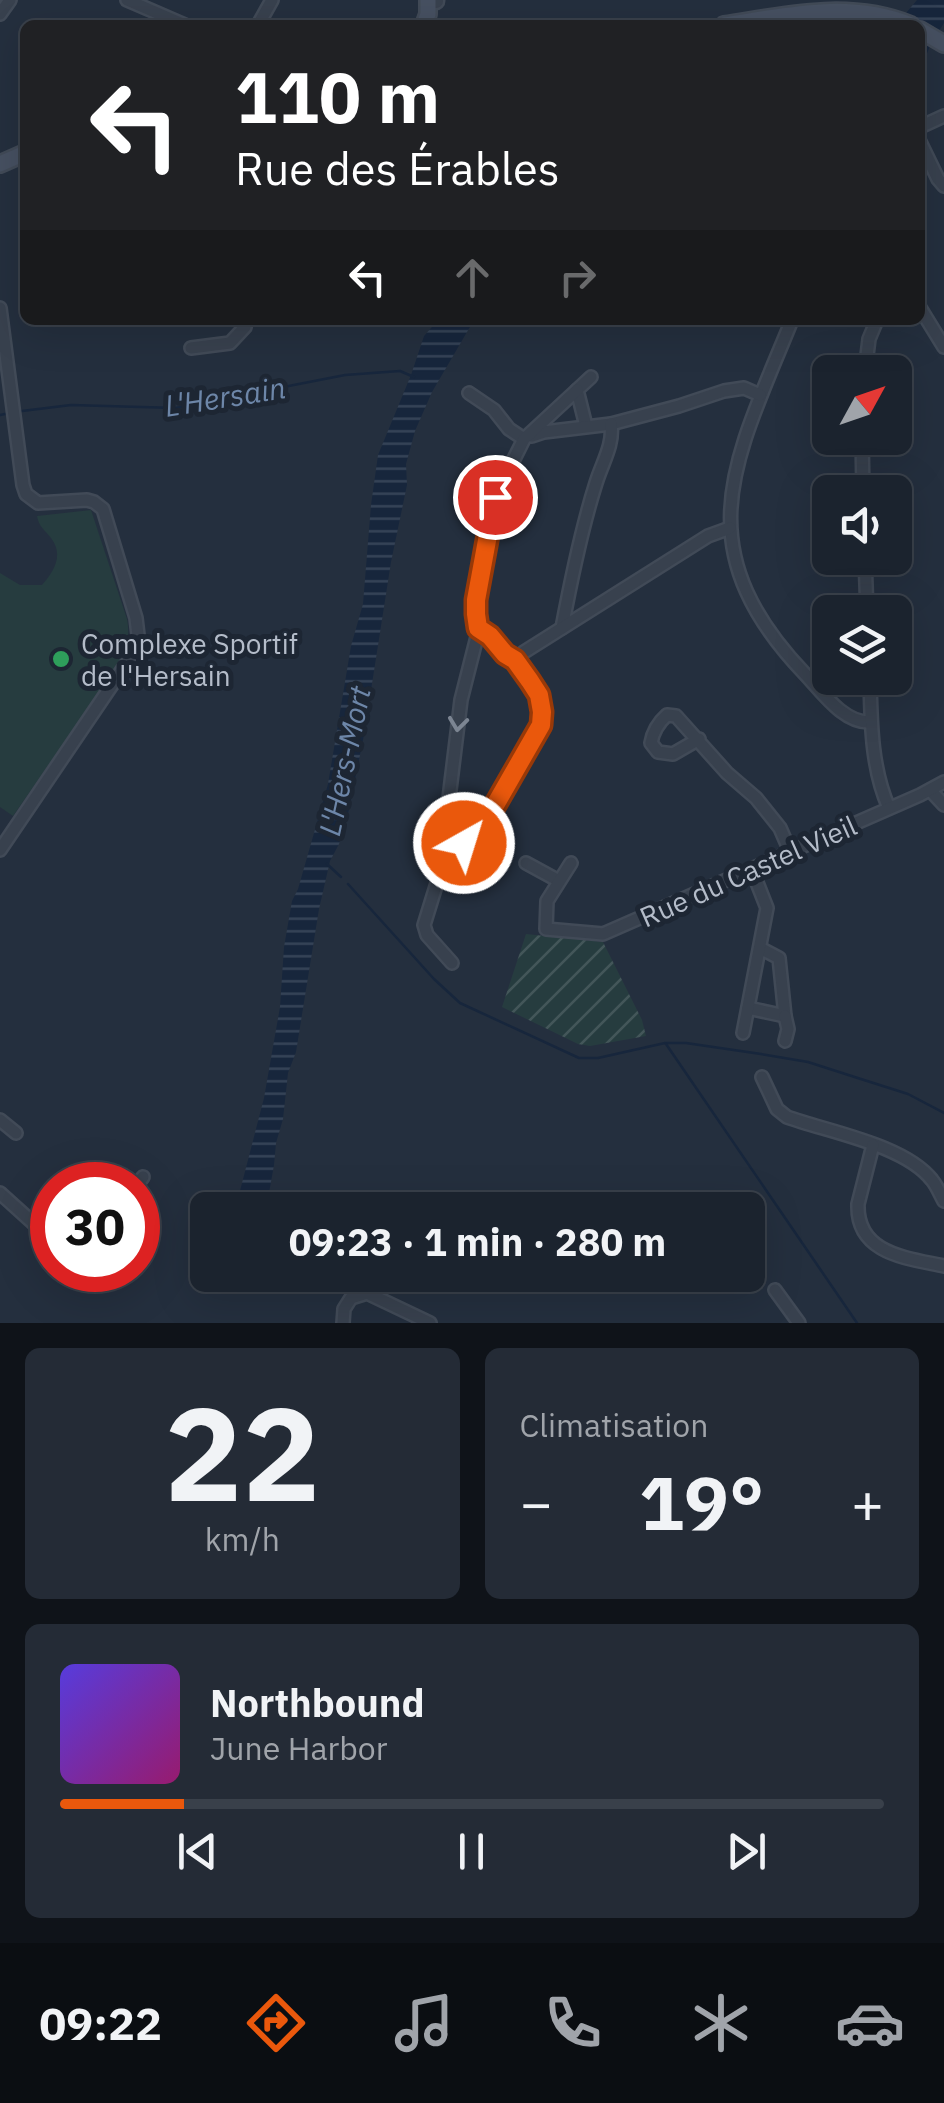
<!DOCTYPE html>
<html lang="fr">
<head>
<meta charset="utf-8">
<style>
  body { margin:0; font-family:"IBM Plex Sans",sans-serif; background:#242b36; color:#f1f3f6; height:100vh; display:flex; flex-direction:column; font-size:38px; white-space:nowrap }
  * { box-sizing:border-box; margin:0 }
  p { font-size:32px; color:#a0a4aa }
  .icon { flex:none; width:55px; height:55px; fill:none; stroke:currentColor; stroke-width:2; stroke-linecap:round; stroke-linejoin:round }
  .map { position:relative; height:1323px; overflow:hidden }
  .panel { display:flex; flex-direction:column; gap:25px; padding:25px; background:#0f1319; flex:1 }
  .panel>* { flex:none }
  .top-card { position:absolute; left:20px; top:20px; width:905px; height:305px; border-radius:15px; box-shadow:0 10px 40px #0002,0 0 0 2px #39404a; background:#202124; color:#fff; overflow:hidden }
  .needle { width:65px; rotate:50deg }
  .controls { position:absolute; left:812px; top:355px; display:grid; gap:20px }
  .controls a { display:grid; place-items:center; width:100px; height:100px; border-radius:15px; background:#1b232e; box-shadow:0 10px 40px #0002,0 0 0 2px #39404a; font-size:50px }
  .speed { position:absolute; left:30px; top:1162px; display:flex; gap:20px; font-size:50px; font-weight:700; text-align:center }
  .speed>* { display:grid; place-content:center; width:130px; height:130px; border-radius:50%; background:#1b232e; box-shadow:0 10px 40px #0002,0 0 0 2px #39404a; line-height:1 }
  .speed .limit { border:15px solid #d22; background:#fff; color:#111 }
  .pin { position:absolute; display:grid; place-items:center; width:85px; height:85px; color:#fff; margin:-42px; border:5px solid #fff; border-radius:50%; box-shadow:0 2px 10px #0007 }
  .me { position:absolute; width:110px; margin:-55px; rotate:39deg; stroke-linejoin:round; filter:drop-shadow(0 0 8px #0008) }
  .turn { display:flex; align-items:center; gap:35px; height:210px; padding:0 50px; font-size:45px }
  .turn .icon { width:130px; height:130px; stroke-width:2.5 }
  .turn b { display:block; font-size:70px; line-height:85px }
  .lanes { display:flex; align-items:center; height:95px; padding:0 50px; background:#0003; justify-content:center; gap:50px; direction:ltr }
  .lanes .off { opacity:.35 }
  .big { font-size:75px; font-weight:700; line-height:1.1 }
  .panel .card { flex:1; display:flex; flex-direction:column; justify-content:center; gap:15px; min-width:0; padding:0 35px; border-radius:15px; background:#242b36 }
  .panel .dial { align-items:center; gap:0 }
  .dial b { font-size:130px; line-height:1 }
  .song { display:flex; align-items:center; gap:30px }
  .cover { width:120px; height:120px; border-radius:15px; background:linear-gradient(135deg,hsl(250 70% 55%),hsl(320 70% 35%)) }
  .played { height:10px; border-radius:5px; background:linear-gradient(90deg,#ea580c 15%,#39404a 15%) }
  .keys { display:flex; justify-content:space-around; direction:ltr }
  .heat { display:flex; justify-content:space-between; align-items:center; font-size:55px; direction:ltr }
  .panel .tiles { flex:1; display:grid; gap:25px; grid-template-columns:1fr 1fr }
  .card:last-child { grid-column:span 2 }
  .trip { position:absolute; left:190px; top:1192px; width:575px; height:100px; border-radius:15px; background:#1b232e; box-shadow:0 10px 40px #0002,0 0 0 2px #39404a; font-weight:700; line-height:100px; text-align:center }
  .menu { display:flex; height:160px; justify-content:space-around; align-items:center; background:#0b0e12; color:#a0a4aa }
  .menu .icon { width:70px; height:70px }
  .menu .selected { color:#ea580c }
  .menu b { font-size:45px; color:#f1f3f6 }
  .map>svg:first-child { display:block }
  .park { fill:#263c3f }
  .garden { fill:url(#garden-furrows) }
  .water { fill:url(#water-rules) }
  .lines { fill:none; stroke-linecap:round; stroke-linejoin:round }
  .stream { stroke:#17263c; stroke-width:2.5 }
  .minor-casing { stroke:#414a57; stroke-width:16 }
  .tertiary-casing { stroke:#414a57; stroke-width:19 }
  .secondary-casing { stroke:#414a57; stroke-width:20 }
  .minor { stroke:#38414e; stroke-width:11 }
  .tertiary { stroke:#38414e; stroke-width:14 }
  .secondary { stroke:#465061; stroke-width:15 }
  .oneway { stroke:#7c8592 }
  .route-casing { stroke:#983908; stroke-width:25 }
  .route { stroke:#ea580c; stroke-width:18 }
  .leisure-dot { fill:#2e9e5b; stroke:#1d2633; stroke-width:4 }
  .labels { text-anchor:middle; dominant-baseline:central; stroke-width:10; stroke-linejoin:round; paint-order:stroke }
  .poi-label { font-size:28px; fill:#b4bcc9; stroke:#1d2633; text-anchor:start }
  .street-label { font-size:28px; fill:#b4bcc9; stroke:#1d2633 }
  .water-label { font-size:30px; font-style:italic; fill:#6d86a8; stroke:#1d2633 }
</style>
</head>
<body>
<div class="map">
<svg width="944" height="1323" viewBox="0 0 944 1323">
  <defs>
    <pattern id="garden-furrows" width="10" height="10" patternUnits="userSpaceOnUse" patternTransform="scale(2.5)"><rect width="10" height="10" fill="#263c3f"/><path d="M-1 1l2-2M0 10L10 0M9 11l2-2" fill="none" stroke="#435659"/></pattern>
    <pattern id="water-rules" width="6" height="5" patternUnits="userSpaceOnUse" patternTransform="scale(2.5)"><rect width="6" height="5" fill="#17263c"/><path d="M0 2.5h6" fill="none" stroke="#364457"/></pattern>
  </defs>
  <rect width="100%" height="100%" fill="#242f3e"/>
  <!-- park -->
  <path class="park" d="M91 510 127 619C131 640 125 652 115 670L13 816 0 807V573L20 585H42C54 571 64 555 51 538 44 529 39 527 37 516Z"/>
  <!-- garden -->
  <polygon class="garden" points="526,934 603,942 642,1020 646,1036 590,1046 578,1044 502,1007"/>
  <!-- water -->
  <g class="water">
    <polygon points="917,0 944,0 944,23 930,46 920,71 920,25 906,25 906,13"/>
    <polygon points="438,320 474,320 432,392 415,431 406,464 407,485 391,562 364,735 347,819 339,844 330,861 319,909 296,1052 288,1073 283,1119 276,1143 274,1165 266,1210 235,1210 264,1098 280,1007 284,947 292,901 298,889 328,784 351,646 363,604 371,505 378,455 411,375 424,336"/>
  </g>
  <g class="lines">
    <!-- stream -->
    <g class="stream">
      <polyline points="22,411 71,405 176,408 345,375 400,371 414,377"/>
      <polyline points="0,415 5,414"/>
      <polyline points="327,864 341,877"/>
      <polyline points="348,884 434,979 460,1003 579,1058 598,1058 665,1043 686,1043 761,1054 808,1062 864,1080 908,1094 944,1113"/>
      <polyline points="666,1044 857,1323"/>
    </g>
    <defs>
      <g id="minor">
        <polyline points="127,0 185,25"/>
        <polyline points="0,14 10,0"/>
        <polyline points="258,25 272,0"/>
        <polyline points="920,127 944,116"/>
        <polyline points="920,142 938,179 944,186"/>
        <polyline points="0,308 23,485 26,494 38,503 87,500 94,502 103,509 136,618 138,635 135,651 0,850"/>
        <polyline points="920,308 944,347"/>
        <path d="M792 320C735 460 683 546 805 674 822 692 844 724 871 722"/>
        <polyline points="191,348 230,343 245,327 246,320"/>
        <polyline points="865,372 869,339 877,320"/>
        <polyline points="469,393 494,410 509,429 524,439"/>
        <polyline points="586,426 577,390 591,377"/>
        <polyline points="532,436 544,432 611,424 679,406 724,391 744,388 760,395"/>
        <polyline points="862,438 863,492"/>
        <polyline points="865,558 867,612"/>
        <path d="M562 628C571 580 581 530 596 483 602 463 614 445 611 424"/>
        <polyline points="515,660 524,652 708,536 730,528"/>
        <path d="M870 678C871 721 871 768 889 808"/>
        <path d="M699 739 673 754 658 752 651 743C653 731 658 723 667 715L676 716 727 773 756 798 780 828 790 851"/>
        <polyline points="930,790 944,805"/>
        <polyline points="445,857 479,835 541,725 542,712 539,695 530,681 515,660 505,654 490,636 479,629"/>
        <polyline points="526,863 559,881"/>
        <polyline points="571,863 547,901 546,929 603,934 920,795 944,782"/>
        <polyline points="452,963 427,935 424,925 445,857 445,831 461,700 479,629 476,601 495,497 524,439 577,390"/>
        <polyline points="748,1008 785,1016 779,958 760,948"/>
        <polyline points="785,1016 788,1029 785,1041"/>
        <polyline points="743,1033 767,908 752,870"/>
        <path d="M762 1077 777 1109 787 1117C829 1132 905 1145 932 1180 937 1186 940 1194 944 1201"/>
        <polyline points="0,1120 16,1133"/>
        <path d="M873 1145 858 1204C856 1254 907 1258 944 1266"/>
        <polyline points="137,1185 143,1177"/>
        <polyline points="0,1193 52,1240"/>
        <polyline points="81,1270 89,1278 103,1270"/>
        <polyline points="775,1290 799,1323"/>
        <polyline points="343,1323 344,1309 351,1298 367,1293 430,1323"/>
      </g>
      <polyline id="tertiary" points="436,1 436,0"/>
      <g id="secondary">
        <polyline points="424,25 428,14 428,0"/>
        <path d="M724 25C789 15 849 0 911 25"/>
        <polyline points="920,30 944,44"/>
        <polyline points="0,164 25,153"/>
      </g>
    </defs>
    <!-- minor casing -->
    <use href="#minor" class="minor-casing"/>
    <!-- tertiary casing -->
    <use href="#tertiary" class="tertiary-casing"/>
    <!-- secondary casing -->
    <use href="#secondary" class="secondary-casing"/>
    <!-- minor -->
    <use href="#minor" class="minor"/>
    <!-- tertiary -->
    <use href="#tertiary" class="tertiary"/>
    <!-- secondary -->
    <use href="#secondary" class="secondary"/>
  </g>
  <!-- one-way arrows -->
  <defs><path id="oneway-chevron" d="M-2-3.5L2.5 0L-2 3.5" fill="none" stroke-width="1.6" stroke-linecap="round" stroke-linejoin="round" transform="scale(2.5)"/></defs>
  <use class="oneway" href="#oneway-chevron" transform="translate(458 724) rotate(97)"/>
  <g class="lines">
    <defs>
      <polyline id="route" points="464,843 478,835 541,725 542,712 539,695 530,681 515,660 505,654 490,636 478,628 476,614 476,600 495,497"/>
    </defs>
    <!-- route casing -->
    <use href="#route" class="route-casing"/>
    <!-- route -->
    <use href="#route" class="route"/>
  </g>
  <!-- markers -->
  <circle class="leisure-dot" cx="61" cy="659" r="10"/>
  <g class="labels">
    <!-- poi labels -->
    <g class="poi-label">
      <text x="81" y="643">Complexe Sportif<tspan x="81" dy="32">de l'Hersain</tspan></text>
    </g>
    <!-- street labels -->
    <g class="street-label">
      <text transform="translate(748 871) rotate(-24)">Rue du Castel Vieil</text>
    </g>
    <!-- water labels -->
    <g class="water-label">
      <text transform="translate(225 396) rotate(-9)">L'Hersain</text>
      <text transform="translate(344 761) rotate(-78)">L'Hers-Mort</text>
    </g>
  </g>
</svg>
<div class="controls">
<a><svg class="needle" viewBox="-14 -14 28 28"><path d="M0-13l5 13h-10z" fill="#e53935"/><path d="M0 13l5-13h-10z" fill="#a0a4aa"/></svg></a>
<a><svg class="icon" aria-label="sound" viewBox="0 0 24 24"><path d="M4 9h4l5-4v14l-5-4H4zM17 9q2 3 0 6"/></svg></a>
<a><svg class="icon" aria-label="layers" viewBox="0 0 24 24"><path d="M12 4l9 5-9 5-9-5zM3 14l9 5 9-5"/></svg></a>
</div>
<div class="speed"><div class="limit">30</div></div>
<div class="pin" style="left:495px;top:497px;background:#d93025"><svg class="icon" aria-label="arrive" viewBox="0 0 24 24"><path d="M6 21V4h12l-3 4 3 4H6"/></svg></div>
<svg class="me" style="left:464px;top:843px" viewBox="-20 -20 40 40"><circle r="17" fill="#ea580c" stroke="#fff" stroke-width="3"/><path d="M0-11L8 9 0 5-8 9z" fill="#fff"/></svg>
<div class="trip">09:23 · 1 min · 280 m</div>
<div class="top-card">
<div class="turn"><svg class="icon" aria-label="left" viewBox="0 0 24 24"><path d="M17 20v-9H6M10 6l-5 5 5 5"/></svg><div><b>110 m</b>Rue des Érables</div></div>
<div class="lanes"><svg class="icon" aria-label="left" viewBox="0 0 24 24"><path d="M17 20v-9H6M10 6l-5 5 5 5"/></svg><svg class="icon off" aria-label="ahead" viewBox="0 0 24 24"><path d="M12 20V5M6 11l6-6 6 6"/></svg><svg class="icon off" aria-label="right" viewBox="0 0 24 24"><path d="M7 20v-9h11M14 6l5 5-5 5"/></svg></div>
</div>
</div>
<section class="panel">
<div class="tiles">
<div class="card dial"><b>22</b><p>km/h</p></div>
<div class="card"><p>Climatisation</p>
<div class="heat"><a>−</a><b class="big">19°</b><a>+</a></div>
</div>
<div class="card">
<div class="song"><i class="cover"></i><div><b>Northbound</b><p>June Harbor</p></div></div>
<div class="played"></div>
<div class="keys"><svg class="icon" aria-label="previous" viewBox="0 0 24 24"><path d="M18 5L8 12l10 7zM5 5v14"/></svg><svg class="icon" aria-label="pause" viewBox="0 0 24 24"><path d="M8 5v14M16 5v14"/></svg><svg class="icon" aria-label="next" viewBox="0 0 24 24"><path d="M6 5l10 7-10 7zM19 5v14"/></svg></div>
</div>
</div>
</section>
<nav class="menu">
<b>09:22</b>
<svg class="icon selected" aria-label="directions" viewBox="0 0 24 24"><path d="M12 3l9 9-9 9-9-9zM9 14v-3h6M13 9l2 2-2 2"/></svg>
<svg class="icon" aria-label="music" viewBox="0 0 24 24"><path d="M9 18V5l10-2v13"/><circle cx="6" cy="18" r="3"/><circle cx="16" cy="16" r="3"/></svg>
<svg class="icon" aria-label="phone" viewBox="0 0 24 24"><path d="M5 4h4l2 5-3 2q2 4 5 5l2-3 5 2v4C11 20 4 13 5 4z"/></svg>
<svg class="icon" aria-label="climate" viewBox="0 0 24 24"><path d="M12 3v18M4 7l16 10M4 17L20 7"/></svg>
<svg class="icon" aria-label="car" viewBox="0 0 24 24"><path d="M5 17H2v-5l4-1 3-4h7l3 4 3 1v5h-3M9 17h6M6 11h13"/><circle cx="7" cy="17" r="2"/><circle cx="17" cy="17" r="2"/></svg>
</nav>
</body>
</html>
